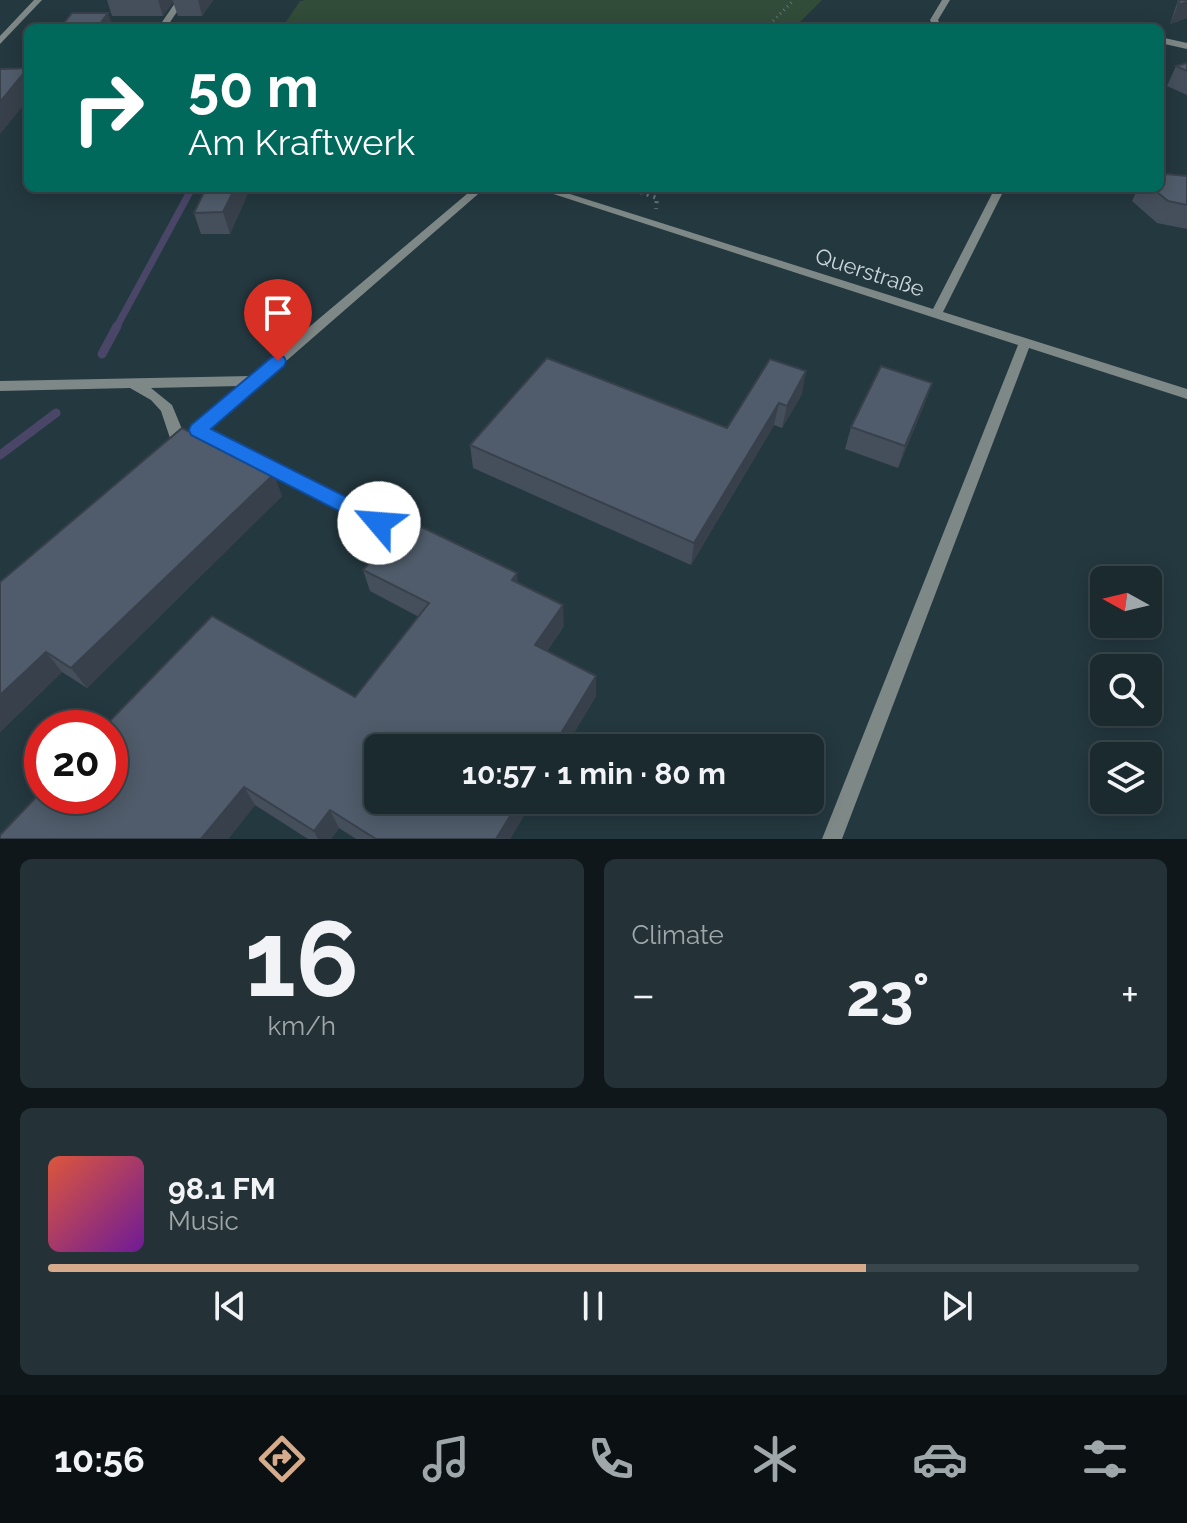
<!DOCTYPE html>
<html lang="en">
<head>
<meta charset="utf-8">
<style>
  body { margin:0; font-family:Raleway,sans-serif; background:#243237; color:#f1f3f6; height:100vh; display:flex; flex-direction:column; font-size:30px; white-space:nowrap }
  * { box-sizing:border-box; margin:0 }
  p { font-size:26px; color:#a0a7aa }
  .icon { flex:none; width:44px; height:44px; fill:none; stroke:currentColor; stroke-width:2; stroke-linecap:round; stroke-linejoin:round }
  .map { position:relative; height:839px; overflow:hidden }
  .details { display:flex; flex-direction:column; gap:20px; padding:20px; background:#0f171a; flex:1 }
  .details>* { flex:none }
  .banner { position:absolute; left:24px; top:24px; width:1140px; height:168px; border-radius:12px; box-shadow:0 4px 20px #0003,0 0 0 2px #39464b; background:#00695c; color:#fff; overflow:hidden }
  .needle { width:52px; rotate:278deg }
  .tools { position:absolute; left:1090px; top:566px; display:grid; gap:16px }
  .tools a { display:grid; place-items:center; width:72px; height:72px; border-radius:12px; background:#1b2a2f; box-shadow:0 4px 20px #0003,0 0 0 2px #39464b; font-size:40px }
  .speed { position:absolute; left:24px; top:710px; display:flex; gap:16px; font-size:40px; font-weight:700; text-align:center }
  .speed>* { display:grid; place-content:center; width:104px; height:104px; border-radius:50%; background:#1b2a2f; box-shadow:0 4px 20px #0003,0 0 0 2px #39464b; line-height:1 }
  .speed .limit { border:12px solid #d22; background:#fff; color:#111 }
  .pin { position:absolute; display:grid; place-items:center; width:68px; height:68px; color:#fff; margin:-82px -34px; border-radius:50% 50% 50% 0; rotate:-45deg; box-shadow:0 0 8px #0007 }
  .pin .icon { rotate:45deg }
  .me { position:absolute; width:88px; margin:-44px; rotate:297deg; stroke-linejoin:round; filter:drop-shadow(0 0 6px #0008) }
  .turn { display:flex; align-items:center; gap:28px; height:168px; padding:0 32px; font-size:36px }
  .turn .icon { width:104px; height:104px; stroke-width:2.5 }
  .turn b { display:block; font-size:56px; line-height:68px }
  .big { font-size:60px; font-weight:700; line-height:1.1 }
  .details .widget { flex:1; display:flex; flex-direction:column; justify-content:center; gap:12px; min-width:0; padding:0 28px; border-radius:12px; background:#243237 }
  .details .dial { align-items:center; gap:0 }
  .dial b { font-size:104px; line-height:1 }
  .song { display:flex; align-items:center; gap:24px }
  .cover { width:96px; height:96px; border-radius:12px; background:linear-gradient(135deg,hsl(10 70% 55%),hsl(280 70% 35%)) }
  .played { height:8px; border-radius:4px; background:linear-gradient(90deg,#d6ab8b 75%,#39464b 75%) }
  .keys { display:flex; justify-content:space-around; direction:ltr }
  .heat { display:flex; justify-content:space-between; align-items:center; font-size:44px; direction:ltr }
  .details .tiles { flex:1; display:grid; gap:20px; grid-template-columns:1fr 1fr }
  .widget:last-child { grid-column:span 2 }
  .trip { position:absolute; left:364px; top:734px; width:460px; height:80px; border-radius:12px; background:#1b2a2f; box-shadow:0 4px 20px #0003,0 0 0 2px #39464b; font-weight:700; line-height:80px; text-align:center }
  .menu { display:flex; height:128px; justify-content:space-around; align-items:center; background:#0b1113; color:#a0a7aa }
  .menu .icon { width:56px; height:56px }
  .menu .current { color:#d6ab8b }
  .menu b { font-size:36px; color:#f1f3f6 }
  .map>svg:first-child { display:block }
  .green { fill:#314c38 }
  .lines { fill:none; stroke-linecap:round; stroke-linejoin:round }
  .stream-far1 { stroke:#494668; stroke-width:7 }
  .stream { stroke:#494668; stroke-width:9 }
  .path-far1 { stroke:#65767c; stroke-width:3; stroke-dasharray:1 4; stroke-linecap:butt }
  .path { stroke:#65767c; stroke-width:4; stroke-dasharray:2 5; stroke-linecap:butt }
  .minor { fill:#7e8887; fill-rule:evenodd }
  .wall { fill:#454f5c }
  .shaded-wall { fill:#38404b }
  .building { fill:#505c6b; stroke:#38404b; stroke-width:2 }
  .route { fill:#1a73e8; stroke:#114b97; stroke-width:2 }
  .labels { text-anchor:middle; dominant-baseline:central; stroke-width:8; stroke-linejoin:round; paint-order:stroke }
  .street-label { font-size:22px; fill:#cbd7db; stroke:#24383f }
</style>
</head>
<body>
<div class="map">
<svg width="1187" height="839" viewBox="0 0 1187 839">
  <rect width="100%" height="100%" fill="#24383f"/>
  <!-- green -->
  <polygon class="green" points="305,0 822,0 794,28 282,28 300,1"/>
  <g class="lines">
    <!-- stream-far1 -->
    <polyline class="stream-far1" points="116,328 192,188"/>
    <!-- stream -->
    <g class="stream">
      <polyline points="102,354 117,326"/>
      <polyline points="0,455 56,413"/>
    </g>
    <!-- path-far1 -->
    <polyline class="path-far1" points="766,28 794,0"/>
    <!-- path -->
    <polyline class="path" points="639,188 637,191 657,198 656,209"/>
    <!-- minor -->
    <g class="minor">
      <polygon points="34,0 42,0 0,44 0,36"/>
      <polygon points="177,0 185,0 166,28 158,28"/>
      <polygon points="942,0 950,0 938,20 942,28 934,28 930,20"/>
      <polygon points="1160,37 1187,43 1187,49 1160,43"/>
      <path d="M474 188H485L208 429 384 519 387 523 384 527 379 529 374 527 199 437 185 450H174L161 411 151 400 130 388 0 391V381L251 376ZM240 386 184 434 172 405 151 388Z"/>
      <polygon points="535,188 551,188 933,309 995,188 1005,188 943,312 1187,389 1187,399 1029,348 842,839 822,839 1018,345"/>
    </g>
  </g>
  <!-- wall -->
  <g class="wall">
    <polygon points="107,0 213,0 202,16 178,16 173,2 163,16 112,16"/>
    <polygon points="1178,0 1187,0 1187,18 1170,24"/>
    <polygon points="1187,63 1187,95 1167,86 1176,66"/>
    <polygon points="1187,176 1187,229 1157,223 1132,201 1138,188 1160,188"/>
    <polygon points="206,188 250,188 230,234 201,234 194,213"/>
    <polygon points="770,359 802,394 782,428 774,425 691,565 473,468 470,445 727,428"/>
    <polygon points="932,383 924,405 898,468 845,449 851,427"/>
    <polygon points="282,496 87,688 62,672 0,732 0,582"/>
    <polygon points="363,570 518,583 564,626 547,651 596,676 596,696 565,748 378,748 533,800 510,839 356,839 339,828 331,839 308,839 255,805 228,839 0,839 355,697 419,617 370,591"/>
  </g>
  <!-- shaded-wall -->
  <g class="shaded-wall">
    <polygon points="158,0 173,0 173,2 163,16"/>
    <polygon points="198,0 213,0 202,16"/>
    <polygon points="1187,2 1187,18 1170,24 1178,5"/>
    <polygon points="108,13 113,26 112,28 97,28"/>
    <polygon points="28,69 28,100 0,134 0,102"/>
    <polygon points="235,188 250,188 250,189 230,234 223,212"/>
    <polygon points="806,371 802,394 782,428 787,406"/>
    <polygon points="932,383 924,405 898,468 905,446"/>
    <polygon points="779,403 774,425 691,565 694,543"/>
    <polygon points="274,474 282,496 87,688 71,668"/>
    <polygon points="517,573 519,595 512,580"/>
    <polygon points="563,605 564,626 537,665 535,645"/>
    <polygon points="46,652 62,672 0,732 0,695"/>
    <polygon points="596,676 596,696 565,748 552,748"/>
    <polygon points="244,787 255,805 228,839 201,839"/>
    <polygon points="520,800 533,800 510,839 496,839"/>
    <polygon points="330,810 339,828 331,839 318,839 314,831"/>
  </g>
  <!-- building -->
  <g class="building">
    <polygon points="1180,0 1187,0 1187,2 1178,5"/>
    <polygon points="72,13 108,13 97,28 60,28"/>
    <polygon points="1187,63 1187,71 1176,66"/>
    <polygon points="0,69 28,68 0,102"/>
    <polygon points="1167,174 1187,176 1187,205 1168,201 1152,188 1160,188 1160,176"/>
    <polygon points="206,188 235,188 223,212 194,213"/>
    <polygon points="547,358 727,428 770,359 806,371 787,406 779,403 694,543 470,445"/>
    <polygon points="881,366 932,383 905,446 851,427"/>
    <polygon points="182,428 274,474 71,668 46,652 0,695 0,582"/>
    <polygon points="407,520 517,573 512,580 563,605 535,645 596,676 552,748 378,748 378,800 520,800 496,839 376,839 330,810 314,831 244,787 201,839 0,839 0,835 42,791 42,796 110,796 110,728 103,728 212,616 355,697 429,603 363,570"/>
  </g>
  <!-- route -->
  <polygon class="route" points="278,356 284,357 286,361 284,366 211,429 386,517 389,523 386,528 372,528 191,435 189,430 191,425 272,357"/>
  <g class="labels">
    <!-- street labels -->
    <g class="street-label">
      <text transform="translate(870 272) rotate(18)">Querstraße</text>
    </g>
  </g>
</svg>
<div class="tools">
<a><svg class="needle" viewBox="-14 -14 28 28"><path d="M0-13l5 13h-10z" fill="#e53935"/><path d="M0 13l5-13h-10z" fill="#a0a7aa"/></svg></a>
<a><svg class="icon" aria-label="search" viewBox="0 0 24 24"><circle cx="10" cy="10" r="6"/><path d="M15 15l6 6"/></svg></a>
<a><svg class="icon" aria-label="layers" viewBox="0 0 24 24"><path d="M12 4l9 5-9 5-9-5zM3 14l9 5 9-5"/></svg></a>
</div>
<div class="speed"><div class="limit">20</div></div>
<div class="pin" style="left:278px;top:361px;background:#d93025"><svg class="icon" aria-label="arrive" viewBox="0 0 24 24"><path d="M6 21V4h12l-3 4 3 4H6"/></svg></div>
<svg class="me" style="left:379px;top:523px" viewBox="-20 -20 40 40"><circle r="19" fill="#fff"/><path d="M0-13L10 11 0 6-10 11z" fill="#1a73e8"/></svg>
<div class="trip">10:57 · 1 min · 80 m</div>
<div class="banner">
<div class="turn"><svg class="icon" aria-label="right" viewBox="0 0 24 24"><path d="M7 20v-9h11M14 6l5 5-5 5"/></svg><div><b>50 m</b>Am Kraftwerk</div></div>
</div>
</div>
<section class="details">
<div class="tiles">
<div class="widget dial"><b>16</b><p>km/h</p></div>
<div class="widget"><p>Climate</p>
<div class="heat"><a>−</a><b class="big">23°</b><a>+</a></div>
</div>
<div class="widget">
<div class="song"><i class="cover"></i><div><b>98.1 FM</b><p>Music</p></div></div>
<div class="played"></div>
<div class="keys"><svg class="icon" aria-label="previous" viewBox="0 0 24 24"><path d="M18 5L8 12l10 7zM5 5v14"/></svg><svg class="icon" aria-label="pause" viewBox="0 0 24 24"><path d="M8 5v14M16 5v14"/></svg><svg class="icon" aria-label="next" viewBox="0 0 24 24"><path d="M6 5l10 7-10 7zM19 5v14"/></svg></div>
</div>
</div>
</section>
<nav class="menu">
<b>10:56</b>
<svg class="icon current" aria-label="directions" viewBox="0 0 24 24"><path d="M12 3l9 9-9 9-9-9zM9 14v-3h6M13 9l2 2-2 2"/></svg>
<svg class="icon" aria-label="music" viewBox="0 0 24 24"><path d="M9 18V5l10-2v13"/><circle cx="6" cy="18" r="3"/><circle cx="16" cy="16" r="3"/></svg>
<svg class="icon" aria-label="phone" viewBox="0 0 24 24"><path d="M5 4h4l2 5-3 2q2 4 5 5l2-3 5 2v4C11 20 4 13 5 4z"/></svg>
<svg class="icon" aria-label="climate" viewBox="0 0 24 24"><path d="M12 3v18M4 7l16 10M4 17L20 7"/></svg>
<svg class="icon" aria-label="car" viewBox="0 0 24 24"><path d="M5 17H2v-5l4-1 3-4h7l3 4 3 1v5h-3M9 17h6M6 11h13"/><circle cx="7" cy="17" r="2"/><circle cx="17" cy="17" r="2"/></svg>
<svg class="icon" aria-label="filters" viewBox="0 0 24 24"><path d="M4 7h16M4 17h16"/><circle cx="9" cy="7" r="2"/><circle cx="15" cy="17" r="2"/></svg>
</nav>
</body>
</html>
